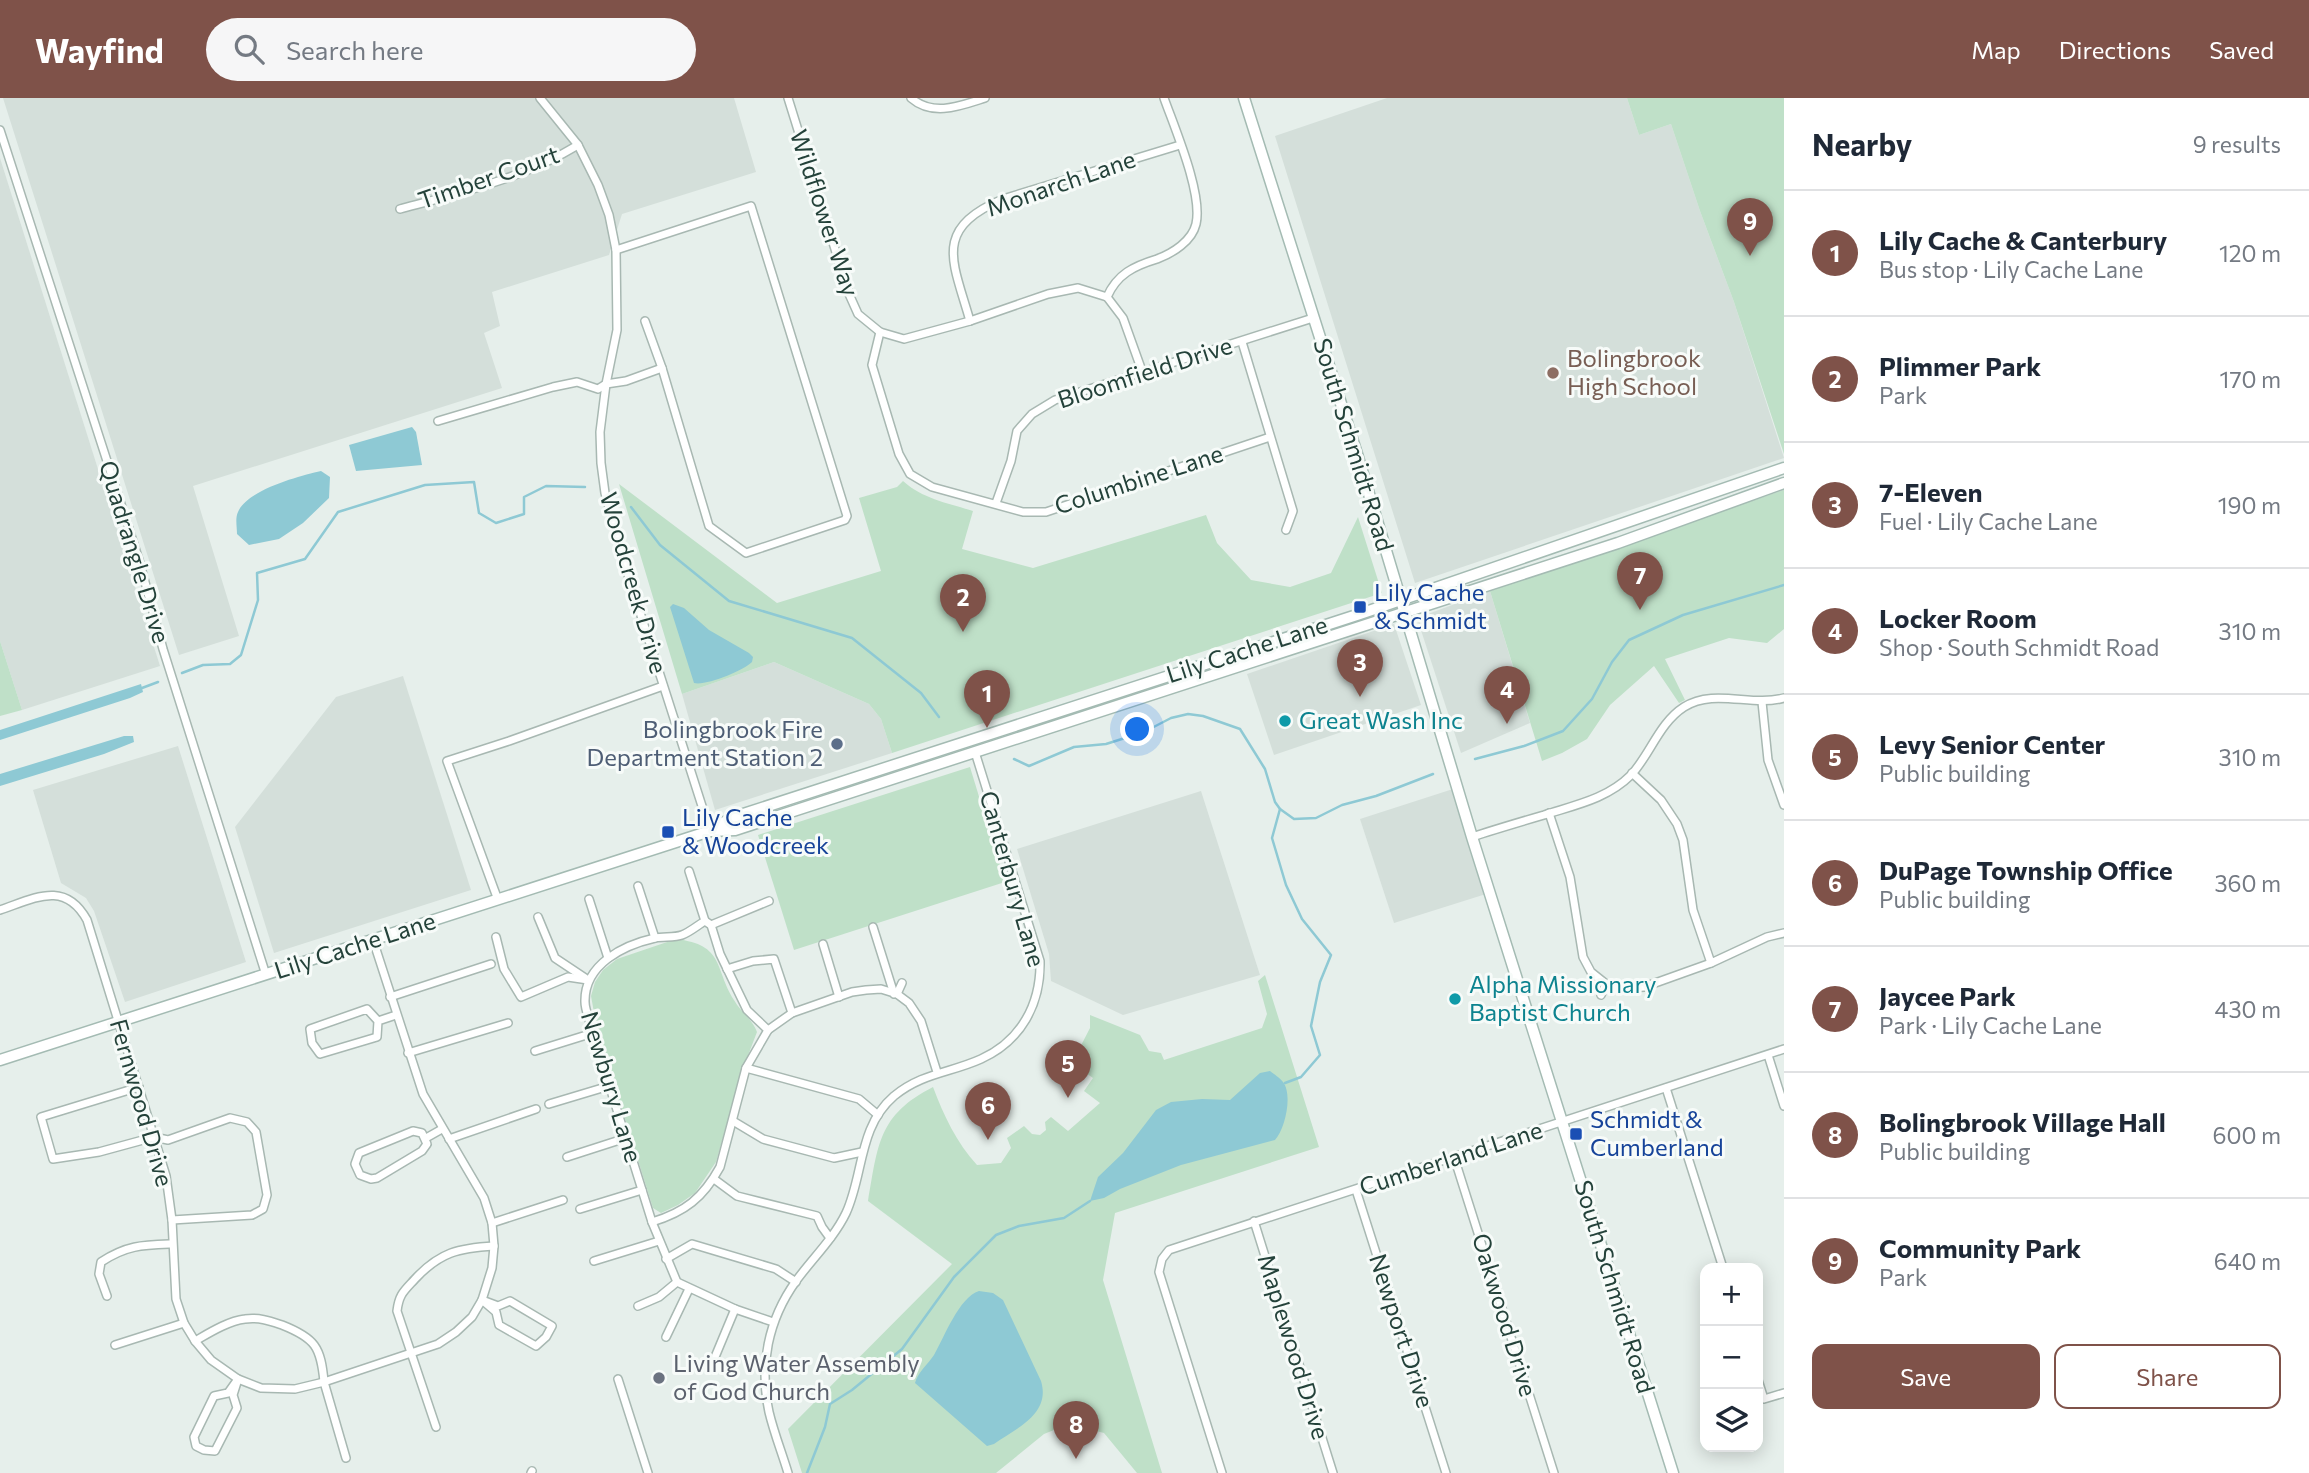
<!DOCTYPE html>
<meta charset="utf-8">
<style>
:root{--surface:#fff;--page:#f6f6f7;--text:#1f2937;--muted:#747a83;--line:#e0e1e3;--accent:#7f5249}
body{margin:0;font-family:Commissioner,sans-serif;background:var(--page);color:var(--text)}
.controls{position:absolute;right:21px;bottom:21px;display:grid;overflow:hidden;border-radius:14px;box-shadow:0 4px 18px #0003}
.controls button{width:63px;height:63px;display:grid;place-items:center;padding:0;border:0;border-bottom:2px solid var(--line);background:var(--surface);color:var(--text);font:35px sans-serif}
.you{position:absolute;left:1138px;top:632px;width:24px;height:24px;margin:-18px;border:5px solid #fff;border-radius:50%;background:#1a73e8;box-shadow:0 0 0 10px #1a73e833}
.badge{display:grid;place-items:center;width:46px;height:46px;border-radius:50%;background:var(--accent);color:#fff;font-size:23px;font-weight:700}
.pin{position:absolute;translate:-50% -58px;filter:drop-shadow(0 2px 4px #0008)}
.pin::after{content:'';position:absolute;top:37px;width:24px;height:21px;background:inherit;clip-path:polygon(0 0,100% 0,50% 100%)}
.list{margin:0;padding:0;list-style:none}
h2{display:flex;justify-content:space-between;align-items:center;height:91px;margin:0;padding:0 28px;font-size:30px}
h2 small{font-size:23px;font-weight:400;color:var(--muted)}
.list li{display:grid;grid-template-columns:46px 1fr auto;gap:21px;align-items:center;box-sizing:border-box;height:126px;padding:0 28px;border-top:2px solid var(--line)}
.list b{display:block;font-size:26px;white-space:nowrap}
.list p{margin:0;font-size:23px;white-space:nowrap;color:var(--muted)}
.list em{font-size:23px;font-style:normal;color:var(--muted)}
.actions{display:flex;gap:14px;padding:21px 28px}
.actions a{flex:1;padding:16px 0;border:2px solid var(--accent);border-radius:14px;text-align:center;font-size:24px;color:var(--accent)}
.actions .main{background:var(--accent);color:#fff}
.icon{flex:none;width:38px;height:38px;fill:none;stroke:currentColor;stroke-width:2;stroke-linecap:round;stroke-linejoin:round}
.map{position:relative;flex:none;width:1784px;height:1375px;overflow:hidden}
header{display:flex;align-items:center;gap:42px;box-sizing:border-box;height:98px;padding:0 35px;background:var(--accent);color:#fff}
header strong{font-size:33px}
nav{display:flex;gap:38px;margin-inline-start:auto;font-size:24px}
.search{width:490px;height:63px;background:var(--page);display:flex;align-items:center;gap:18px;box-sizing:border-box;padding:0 24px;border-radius:38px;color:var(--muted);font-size:26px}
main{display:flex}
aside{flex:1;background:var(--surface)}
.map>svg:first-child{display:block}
.built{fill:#d4dfda}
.green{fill:#bfe0c8}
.water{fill:#8ec9d4}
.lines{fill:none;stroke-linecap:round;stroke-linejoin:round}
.stream{stroke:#8ec9d4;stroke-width:2.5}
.street-casing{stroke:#a8b8b2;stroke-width:10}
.secondary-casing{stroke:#a4bbb3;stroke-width:13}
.street{stroke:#fff;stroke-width:7}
.secondary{stroke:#fff;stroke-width:10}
.education-dot{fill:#8d6e63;stroke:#f7fbf9;stroke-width:2.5}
.transit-dot{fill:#1a4fb4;stroke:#f7fbf9;stroke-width:2.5}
.culture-dot{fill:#0f9aa8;stroke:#f7fbf9;stroke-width:2.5}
.service-dot{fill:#5c6f8a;stroke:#f7fbf9;stroke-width:2.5}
.worship-dot{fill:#6b7280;stroke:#f7fbf9;stroke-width:2.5}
.labels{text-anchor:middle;stroke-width:6;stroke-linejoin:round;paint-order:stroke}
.street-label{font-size:24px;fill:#24423a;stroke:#f7fbf9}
.education-label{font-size:24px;fill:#785e54;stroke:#f7fbf9;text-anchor:start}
.transit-label{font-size:24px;fill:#164399;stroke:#f7fbf9;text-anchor:start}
.culture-label{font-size:24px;fill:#0d838f;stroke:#f7fbf9;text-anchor:start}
.service-label{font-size:24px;fill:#4e5e75;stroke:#f7fbf9;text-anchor:end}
.worship-label{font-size:24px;fill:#5b616d;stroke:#f7fbf9;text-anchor:start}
</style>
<header>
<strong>Wayfind</strong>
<div class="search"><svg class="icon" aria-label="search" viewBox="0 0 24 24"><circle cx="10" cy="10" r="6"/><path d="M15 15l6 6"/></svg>Search here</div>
<nav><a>Map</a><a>Directions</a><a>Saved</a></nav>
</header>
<main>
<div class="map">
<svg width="1784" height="1375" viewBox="0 0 1784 1375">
<rect width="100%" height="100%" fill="#e6efeb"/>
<!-- built -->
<g class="built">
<polygon points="3,0 734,0 756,74 622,116 609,157 492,194 500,228 484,235 502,290 193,388 239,538 179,557"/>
<polygon points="1387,0 1627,0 1639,37 1671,26 1700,113 1734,204 1784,360 1415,485 1275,38"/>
<polygon points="0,60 160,568 22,612 0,543"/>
<polygon points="1490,493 1530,625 1461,655 1417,520"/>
<polygon points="1394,526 1421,607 1274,657 1247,576"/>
<polygon points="774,564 869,606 881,621 892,655 715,712 682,596"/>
<polygon points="403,578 471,792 274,855 235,729 336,599"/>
<polygon points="178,648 246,864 125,904 94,813 86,800 61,785 33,692"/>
<polygon points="1453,691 1486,796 1394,825 1360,721"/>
<polygon points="1201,693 1260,877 1123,917 1051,883 1049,856 1017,751"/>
</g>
<!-- green -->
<g class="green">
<polygon points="1627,0 1784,0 1784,356 1734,204 1700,113 1671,26 1639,37"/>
<path d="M903,383C923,401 948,405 973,413L962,451L1033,470L1206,417L1217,445L1251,482L1290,489L1331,475L1358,419L1382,495L892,655L881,621L869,606L774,564L682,596L619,386L777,505L881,473L859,400L897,389Z"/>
<polygon points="1784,392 1784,531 1767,545 1729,540 1665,561 1685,602 1679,605 1654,568 1610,607 1587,641 1562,655 1542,663 1490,493"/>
<polygon points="0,543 22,612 0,618"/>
<polygon points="970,669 1005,784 794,852 758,737"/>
<path d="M676,841C725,847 714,870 734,902C740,913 753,922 757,934L742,973L716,1064L695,1095L678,1107L661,1115L653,1110L597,931L591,898L595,884L603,872L617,861Z"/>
<path d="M1265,877L1319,1049L1115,1115L1103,1182L1162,1375H1137L1104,1335L1069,1326L1044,1336L996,1375H802L788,1331L952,1166L868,1103C878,1047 878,1017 933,989C944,1018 956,1044 977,1067L1001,1065L1011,1050L1007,1040L1024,1028L1032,1036L1040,1037L1046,1032L1045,1024L1051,1019L1068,1033L1100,1005L1084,993L1093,980L1072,965L1090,930V917L1140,937L1149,953L1161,955L1164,962L1262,930L1267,916L1258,883Z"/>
</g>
<!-- water -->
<g class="water">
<polygon points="412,329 416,334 422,367 356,373 349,347"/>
<path d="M321,373L330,379L329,400L303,425L279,441L249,447L237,436C237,429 235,420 238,414C247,392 299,378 321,373Z"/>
<path d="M673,506L684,510L709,532L749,555L753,559L752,564C743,573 706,588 694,585L670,509Z"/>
<polygon points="141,586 143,594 130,600 0,642 0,632"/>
<polygon points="124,638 133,638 134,644 104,656 0,688 0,676"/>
<path d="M1270,973C1274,976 1280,980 1283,984C1293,997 1285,1031 1275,1042L1181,1067L1120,1091L1104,1100L1090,1103L1098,1079L1123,1055L1156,1012L1171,1004L1202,1001L1230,1002L1260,975Z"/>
<path d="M979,1193L993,1195L1003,1202L1041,1283C1051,1316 1017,1330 994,1346L987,1348L915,1285C918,1274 928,1266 934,1257C944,1240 959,1199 979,1193Z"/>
</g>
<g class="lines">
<!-- stream -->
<g class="stream">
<polyline points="631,409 660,447 729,503 852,540 921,595 939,619"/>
<polyline points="182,575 203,567 230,566 241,557 258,502 257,475 305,461 338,414 425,387 474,384 479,415 496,425 524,416 524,399 546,388 585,389"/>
<polyline points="142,590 158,584"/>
<polyline points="1014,661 1029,668 1074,649 1106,646 1144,634 1171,620 1188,616 1203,618 1240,631 1265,671 1275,704 1280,711 1294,721 1316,720 1342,707 1376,698 1433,676"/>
<polyline points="1475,661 1524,648 1563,633 1592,601 1612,564 1629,542 1683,517 1784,487"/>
<polyline points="1280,711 1272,740 1286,787 1302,821 1331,857 1320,884 1311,928 1320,957 1301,979 1285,985"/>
<polyline points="807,1375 825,1329 830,1306 852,1292 902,1251 954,1179 996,1137 1019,1128 1064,1120 1090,1103"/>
</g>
<defs>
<g id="street">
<polyline points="540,0 578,47 598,87 609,117 616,152 617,232 606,286 600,334 601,365 605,395 629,480 710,733"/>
<polyline points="788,0 849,196 858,216 880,234 904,241 970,223 1048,196 1078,190 1107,199 1123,220 1142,273"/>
<path d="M911,0C933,19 960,8 985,0"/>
<polyline points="0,32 139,462 163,551 266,877"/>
<path d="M400,111C460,95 524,80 578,47"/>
<polyline points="616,152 751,108 847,418 845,422 746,455 709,428 662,270 645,223"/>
<path d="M1107,199C1117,176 1134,168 1157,161C1173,155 1192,143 1196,126C1203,96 1175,31 1164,0"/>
<path d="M970,223C953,163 932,131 1003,101L1180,47"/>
<polyline points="880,234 872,267 899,356 910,376 932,389 1023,414 1046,414 1270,339"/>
<polyline points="1242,244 1293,413 1286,432"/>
<polyline points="438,323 553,289 577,284 598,291 606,286 626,283 662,270"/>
<polyline points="996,405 1011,363 1017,333 1032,316 1055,302 1313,220"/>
<polyline points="1762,604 1768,662 1784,707"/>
<polyline points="1632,675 1661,702 1677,726 1683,742 1693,812 1711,865"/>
<polyline points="1549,715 1570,779 1583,859 1591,874 1606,886 1618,891 1644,889 1711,865 1767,839 1784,835"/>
<path d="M1472,739C1496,731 1520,724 1544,717C1575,707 1607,701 1631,677C1650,657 1659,625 1684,609C1714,590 1751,609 1784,600"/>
<polyline points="689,773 705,823"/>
<polyline points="638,788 655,840"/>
<polyline points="589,801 608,860"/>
<polyline points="498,802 447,663 509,643 663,588"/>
<path d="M0,812C35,800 65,782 87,822L166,1078L172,1122L176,1201L184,1225L195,1243L211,1262L238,1281L261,1290L295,1291L324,1284L438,1246L456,1234L472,1219L482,1202L492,1170L494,1148L492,1125L484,1100L423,996L373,842"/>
<polyline points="538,819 555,860 585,880"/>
<polyline points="711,827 769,803"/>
<polyline points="873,829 894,896"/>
<polyline points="496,839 504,871 521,899 568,879 588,882"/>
<polyline points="823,846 839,899"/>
<polyline points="727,871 753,863 774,861 792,915"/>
<polyline points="897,896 902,885"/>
<polyline points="1601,897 1606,886"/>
<polyline points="390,899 491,866"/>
<polyline points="378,923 377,939 320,956 312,945 310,931 367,911 378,923 396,917"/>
<path d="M768,932L747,912L720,856L711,827L705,823C698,827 690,834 682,837C674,840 663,838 655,840C624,847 584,866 585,904C585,913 591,925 593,935L652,1124L677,1184L735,1211L773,1224"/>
<polyline points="535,953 593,935"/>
<polyline points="408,955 508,925"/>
<polyline points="1768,957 1784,1008"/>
<polyline points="746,970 859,1001 878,1017"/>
<polyline points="139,989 41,1019 53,1061 99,1054 154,1039 168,1042 230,1020 247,1024 256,1034 267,1097 263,1111 252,1117 172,1122"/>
<polyline points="1666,990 1723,1170"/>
<polyline points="549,1006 609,988"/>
<polyline points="733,1023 763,1041 834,1060 862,1054"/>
<polygon points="413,1033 422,1035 427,1046 422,1053 377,1080 371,1081 360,1077 355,1066 359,1055"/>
<polyline points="426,1040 442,1031"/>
<polyline points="449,1041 536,1011"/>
<polyline points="567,1059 626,1040"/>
<polyline points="1454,1059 1554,1375"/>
<polyline points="714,1081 737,1098 817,1118 822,1129 830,1140"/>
<polyline points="1356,1092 1446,1375"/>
<polyline points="580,1111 642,1092"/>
<polyline points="1254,1123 1333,1375"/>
<path d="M652,1124C685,1114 703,1100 720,1069L746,970L768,932L792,915L852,894L866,892L881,891L897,896L909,905L921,923L937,974"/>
<polyline points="492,1125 563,1102"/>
<polyline points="666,1161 692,1146 776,1171 796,1184"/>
<polyline points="594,1163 659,1143"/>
<path d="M107,1198L99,1176L101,1164C127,1147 143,1147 172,1146"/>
<polygon points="482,1202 498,1208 510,1203 552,1228 546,1239 536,1248 499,1227 496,1214"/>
<polyline points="638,1208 659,1199 677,1184"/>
<polyline points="666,1239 689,1191"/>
<path d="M195,1243C209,1235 228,1223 245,1221C259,1219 270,1223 282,1227C315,1240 321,1249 324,1284L346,1360"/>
<polyline points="115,1247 184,1225"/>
<polyline points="715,1259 735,1211"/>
<polygon points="238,1281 233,1297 237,1310 215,1353 204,1352 196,1348 194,1339 214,1298 228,1295"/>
<polyline points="618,1281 648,1375"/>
<polyline points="1758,1282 1764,1301 1784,1295"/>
<path d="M436,1329L397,1213C399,1196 404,1193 415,1181C440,1154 459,1150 494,1148"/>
<polyline points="531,1375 532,1373"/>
<path d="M788,1375C782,1355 774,1335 769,1314C759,1268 768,1222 796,1183C812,1161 834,1140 846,1115C864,1076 858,1029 894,998C922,975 950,975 981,961C1021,943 1041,906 1040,863L975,654"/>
<polyline points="1222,1375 1159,1174 1162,1161 1169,1152 1784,951"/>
</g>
<g id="secondary">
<polyline points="1244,0 1357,356 1472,739 1673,1375"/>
<polyline points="711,733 735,732 1618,445 1784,385"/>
<polyline points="0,962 710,733 731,720 1360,516 1784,370"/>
</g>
</defs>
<!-- street casing -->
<use href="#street" class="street-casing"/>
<!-- secondary casing -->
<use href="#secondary" class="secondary-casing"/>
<!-- street -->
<use href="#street" class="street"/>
<!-- secondary -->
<use href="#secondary" class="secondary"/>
</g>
<!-- markers -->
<circle class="education-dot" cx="1553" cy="275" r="7"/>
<g class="transit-dot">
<rect x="1353" y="502" width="14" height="14" rx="3.5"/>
<rect x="661" y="727" width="14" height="14" rx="3.5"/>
<rect x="1569" y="1029" width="14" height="14" rx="3.5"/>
</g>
<g class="culture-dot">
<circle cx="1285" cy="623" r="7"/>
<circle cx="1455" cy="901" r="7"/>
</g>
<circle class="service-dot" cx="837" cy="646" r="7"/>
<circle class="worship-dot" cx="659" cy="1280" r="7"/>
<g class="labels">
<!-- street labels -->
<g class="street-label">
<text transform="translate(489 80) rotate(-19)" y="8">Timber Court</text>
<text transform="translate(1061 86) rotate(-19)" y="8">Monarch Lane</text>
<text transform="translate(824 115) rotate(72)" y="8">Wildflower Way</text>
<text transform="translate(1145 275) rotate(-18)" y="8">Bloomfield Drive</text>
<text transform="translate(1353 347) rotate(73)" y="8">South Schmidt Road</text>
<text transform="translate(1139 382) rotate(-18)" y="8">Columbine Lane</text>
<text transform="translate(134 454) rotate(73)" y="8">Quadrangle Drive</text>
<text transform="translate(633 485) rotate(74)" y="8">Woodcreek Drive</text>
<text transform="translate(1247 552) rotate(-18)" y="8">Lily Cache Lane</text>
<text transform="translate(1012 781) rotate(74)" y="8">Canterbury Lane</text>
<text transform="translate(355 848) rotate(-18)" y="8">Lily Cache Lane</text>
<text transform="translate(611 989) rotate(73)" y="8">Newbury Lane</text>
<text transform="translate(141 1005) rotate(74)" y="8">Fernwood Drive</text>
<text transform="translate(1451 1061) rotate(-18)" y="8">Cumberland Lane</text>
<text transform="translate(1614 1189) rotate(73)" y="8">South Schmidt Road</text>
<text transform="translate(1504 1217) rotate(73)" y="8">Oakwood Drive</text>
<text transform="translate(1401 1233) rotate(72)" y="8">Newport Drive</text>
<text transform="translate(1293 1249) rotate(73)" y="8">Maplewood Drive</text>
</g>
<!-- education labels -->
<g class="education-label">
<text x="1567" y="269">Bolingbrook<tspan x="1567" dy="28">High School</tspan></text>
</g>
<!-- transit labels -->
<g class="transit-label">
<text x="1374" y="503">Lily Cache<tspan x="1374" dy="28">&amp; Schmidt</tspan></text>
<text x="682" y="728">Lily Cache<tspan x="682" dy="28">&amp; Woodcreek</tspan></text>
<text x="1590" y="1030">Schmidt &amp;<tspan x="1590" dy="28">Cumberland</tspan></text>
</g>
<!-- culture labels -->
<g class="culture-label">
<text x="1299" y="631">Great Wash Inc</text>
<text x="1469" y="895">Alpha Missionary<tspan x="1469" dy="28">Baptist Church</tspan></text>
</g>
<!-- service labels -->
<g class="service-label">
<text x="823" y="640">Bolingbrook Fire<tspan x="823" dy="28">Department Station 2</tspan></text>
</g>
<!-- worship labels -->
<g class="worship-label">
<text x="673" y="1274">Living Water Assembly<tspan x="673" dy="28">of God Church</tspan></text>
</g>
</g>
</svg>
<div class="controls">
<button>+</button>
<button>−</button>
<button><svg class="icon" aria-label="layers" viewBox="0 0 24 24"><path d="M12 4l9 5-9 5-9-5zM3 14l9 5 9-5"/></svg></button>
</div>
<div class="you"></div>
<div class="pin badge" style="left:987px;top:630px">1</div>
<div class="pin badge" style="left:963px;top:534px">2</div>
<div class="pin badge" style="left:1360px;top:599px">3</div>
<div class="pin badge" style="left:1507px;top:626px">4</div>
<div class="pin badge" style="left:1068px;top:1000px">5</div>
<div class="pin badge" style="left:988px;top:1042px">6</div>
<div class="pin badge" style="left:1640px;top:512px">7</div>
<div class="pin badge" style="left:1076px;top:1361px">8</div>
<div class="pin badge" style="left:1750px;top:158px">9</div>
</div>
<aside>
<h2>Nearby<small>9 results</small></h2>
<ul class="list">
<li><span class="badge">1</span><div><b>Lily Cache &amp; Canterbury</b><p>Bus stop · Lily Cache Lane</p></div><em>120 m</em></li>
<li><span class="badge">2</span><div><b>Plimmer Park</b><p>Park</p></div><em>170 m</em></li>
<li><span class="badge">3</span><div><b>7-Eleven</b><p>Fuel · Lily Cache Lane</p></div><em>190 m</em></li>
<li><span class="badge">4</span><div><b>Locker Room</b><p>Shop · South Schmidt Road</p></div><em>310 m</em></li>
<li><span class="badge">5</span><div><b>Levy Senior Center</b><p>Public building</p></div><em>310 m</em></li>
<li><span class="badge">6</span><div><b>DuPage Township Office</b><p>Public building</p></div><em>360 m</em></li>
<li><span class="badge">7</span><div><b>Jaycee Park</b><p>Park · Lily Cache Lane</p></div><em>430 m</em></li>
<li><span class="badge">8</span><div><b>Bolingbrook Village Hall</b><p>Public building</p></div><em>600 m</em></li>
<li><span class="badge">9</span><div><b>Community Park</b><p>Park</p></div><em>640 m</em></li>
</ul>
<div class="actions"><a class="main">Save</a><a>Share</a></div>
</aside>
</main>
